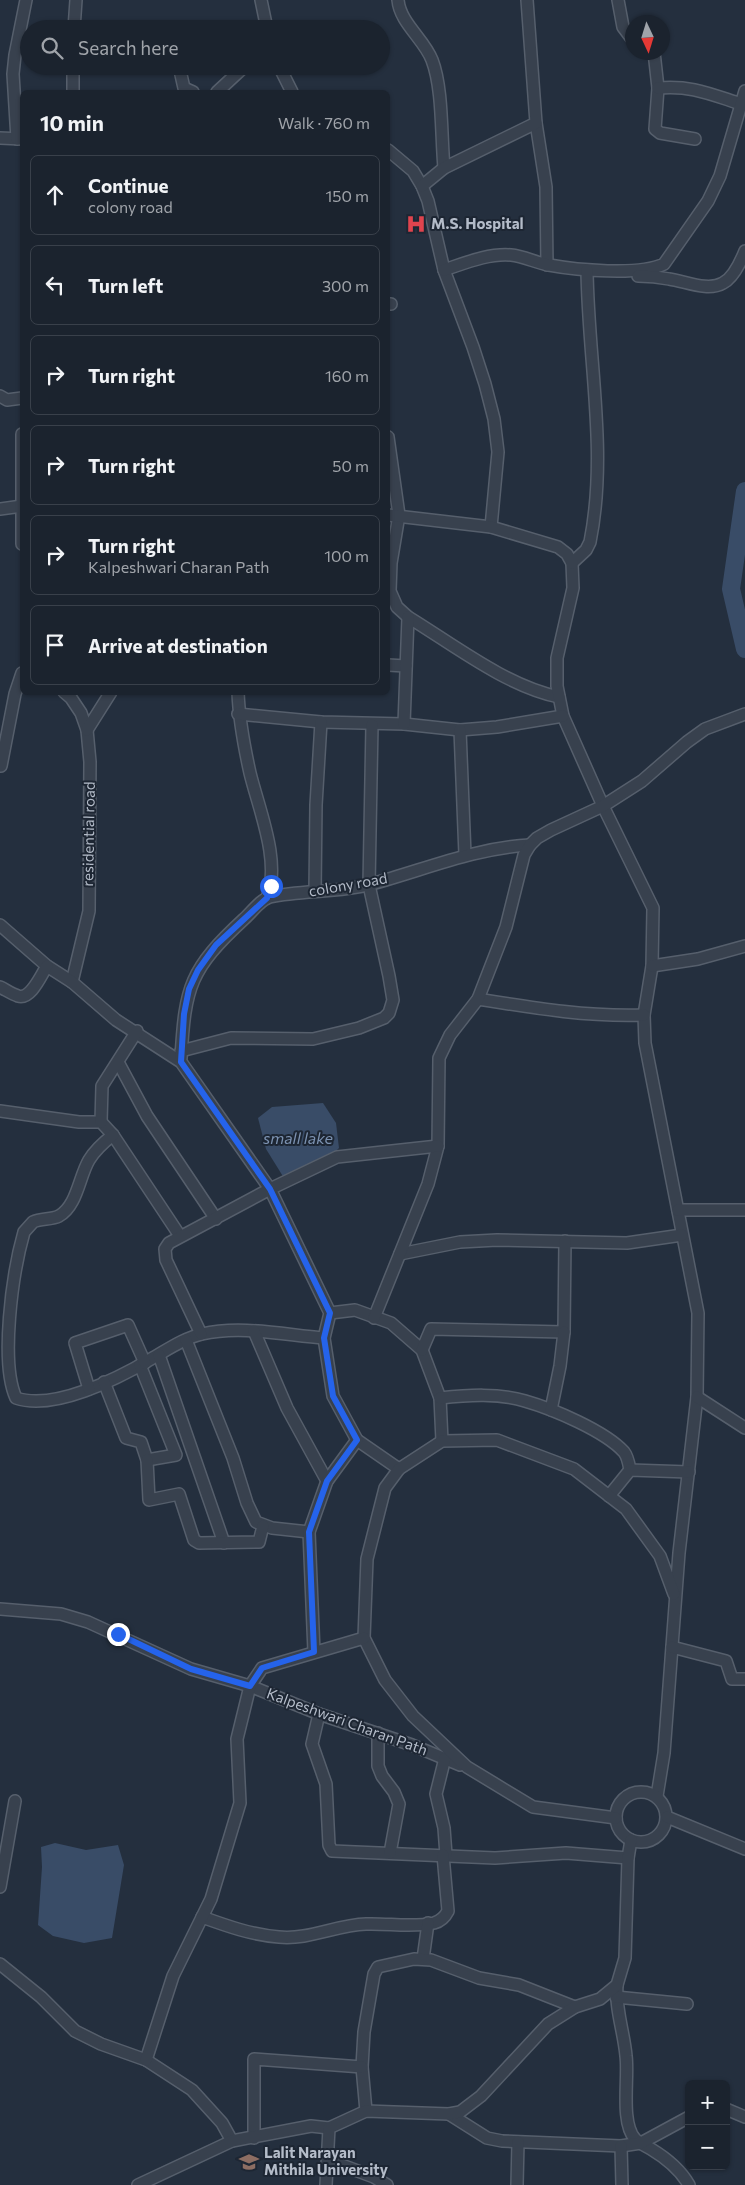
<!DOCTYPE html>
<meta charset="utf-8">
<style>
:root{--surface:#1b232e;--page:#242b36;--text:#f1f3f6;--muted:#a0a4aa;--line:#39404a}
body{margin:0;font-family:Commissioner,sans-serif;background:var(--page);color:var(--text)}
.controls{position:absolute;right:15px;bottom:15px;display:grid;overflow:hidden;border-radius:8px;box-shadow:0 1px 4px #0004}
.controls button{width:45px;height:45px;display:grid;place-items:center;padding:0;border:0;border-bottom:1px solid var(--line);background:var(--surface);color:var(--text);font:25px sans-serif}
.compass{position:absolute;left:625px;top:15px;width:45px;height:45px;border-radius:50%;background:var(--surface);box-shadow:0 1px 4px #0004;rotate:176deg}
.stop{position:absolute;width:15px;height:15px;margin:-11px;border:4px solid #2563eb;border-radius:50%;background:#fff}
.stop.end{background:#2563eb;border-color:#fff;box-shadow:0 1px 5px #0008}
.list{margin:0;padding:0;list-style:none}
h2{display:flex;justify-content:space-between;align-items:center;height:65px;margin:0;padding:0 20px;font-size:21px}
h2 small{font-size:16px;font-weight:400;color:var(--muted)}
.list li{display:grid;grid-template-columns:32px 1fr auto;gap:15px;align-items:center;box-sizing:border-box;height:80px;margin:0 10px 10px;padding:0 10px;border:1px solid var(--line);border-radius:8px}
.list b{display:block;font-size:19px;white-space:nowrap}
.list p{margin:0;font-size:16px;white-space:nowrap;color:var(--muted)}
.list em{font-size:16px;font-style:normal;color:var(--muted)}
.icon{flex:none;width:28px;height:28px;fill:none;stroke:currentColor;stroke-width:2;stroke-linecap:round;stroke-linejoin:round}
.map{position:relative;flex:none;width:745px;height:2185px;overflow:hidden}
.search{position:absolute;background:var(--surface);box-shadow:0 1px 4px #0004;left:20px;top:20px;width:370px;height:55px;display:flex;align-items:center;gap:12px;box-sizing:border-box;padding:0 18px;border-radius:28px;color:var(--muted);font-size:19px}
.panel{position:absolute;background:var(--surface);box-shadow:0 1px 4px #0004;left:20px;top:90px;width:370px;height:605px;border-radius:8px}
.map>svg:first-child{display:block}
.water{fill:#394c67}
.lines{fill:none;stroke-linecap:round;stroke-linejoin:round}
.river{stroke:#394c67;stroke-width:18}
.minor-casing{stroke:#565f6c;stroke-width:14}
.minor{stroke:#38414e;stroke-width:11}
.route{stroke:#2563eb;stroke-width:6}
.labels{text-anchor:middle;stroke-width:4;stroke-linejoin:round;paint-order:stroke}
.poi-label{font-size:15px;font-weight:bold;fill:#b4bcc9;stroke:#1d2633;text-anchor:start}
.street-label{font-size:15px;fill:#b4bcc9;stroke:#1d2633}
.water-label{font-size:16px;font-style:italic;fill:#7c92b1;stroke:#1d2633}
</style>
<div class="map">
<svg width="745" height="2185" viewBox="0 0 745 2185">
<rect width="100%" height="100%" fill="#242f3e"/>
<!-- water -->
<g class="water">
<polygon points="323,1103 336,1123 339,1148 325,1162 284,1178 266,1149 258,1118 272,1107"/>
<polygon points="55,1843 86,1850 118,1845 124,1865 112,1938 84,1943 53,1936 38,1925 42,1867 41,1847"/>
</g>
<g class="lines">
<!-- river -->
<polyline class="river" points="745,491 731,589 745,649"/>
<defs>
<g id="minor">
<polyline points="261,0 267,29"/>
<path d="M398,0C400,23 424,39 432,60C443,88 441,137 444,168"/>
<polyline points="618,0 623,27 632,39"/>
<polyline points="74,29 76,0"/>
<polyline points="654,52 658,88 655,129 660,133 695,139"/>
<polyline points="179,66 184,88 193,92"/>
<polyline points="279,66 292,92"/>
<path d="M658,88C691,85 710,94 741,104"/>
<polyline points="73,92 73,66"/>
<polyline points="217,92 245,66"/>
<polyline points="536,123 546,187 547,265"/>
<polyline points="0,138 22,139"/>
<polyline points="17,139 13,74 15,55 26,0"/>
<polyline points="388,150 413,171 422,186 428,201 444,270 473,347 485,384 494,419 498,452 491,527"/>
<polyline points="422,186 444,168 536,123 527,0"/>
<path d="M444,270C465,263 489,253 511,255C524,256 536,263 549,265C576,270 640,276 664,264L708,201L720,176L745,91"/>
<path d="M638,276C649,276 659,277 669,279C685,281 708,292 723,283C733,278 741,261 745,251"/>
<polyline points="388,304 391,304"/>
<polyline points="0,396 7,400 22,398"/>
<polyline points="22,434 22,544"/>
<path d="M388,437L399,515L391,563L390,591L397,607L408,617C454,645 506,686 559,697"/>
<polyline points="0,509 22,506"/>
<polyline points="388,515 491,527 558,547 567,554 572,563 573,588 557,658 557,686 563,716 603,806 653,908 652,966 644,1015 645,1043 698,1313 697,1397 679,1553 664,1753 657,1796"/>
<path d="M572,563L586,550L590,542C608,452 588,361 587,270"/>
<polyline points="388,665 406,666"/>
<polyline points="64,692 71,698 81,713 87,730 90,762 89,911 72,982"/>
<path d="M238,692C239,720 244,746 250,773C259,810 281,861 267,898"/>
<polyline points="238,714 321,722 404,724 460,730 497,727 563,716"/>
<polyline points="404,724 408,617"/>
<polyline points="87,730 111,692"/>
<polyline points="460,730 465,855"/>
<polyline points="1,766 15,694 22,673"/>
<polyline points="315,891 316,805 321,722"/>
<polyline points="0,925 47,966 72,982 116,1020 181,1062 270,1189 330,1313 324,1338 333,1396 357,1440 399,1469"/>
<polyline points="652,966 698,959 745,946"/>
<path d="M0,987C6,990 12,994 18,996C31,1000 41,975 47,966"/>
<path d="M478,999C534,1008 587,1017 644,1015"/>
<polyline points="181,1051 231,1038 313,1039 359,1028 384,1018 389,1013 393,1000 389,976 369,885 372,725"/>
<path d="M181,1058C185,986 190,969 244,919C251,913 261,899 270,897C303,890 339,893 371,884C424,870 474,848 530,845"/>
<polyline points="118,1062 147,1116 216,1219"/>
<polyline points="0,1111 79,1122 101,1122 113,1135 180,1236"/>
<polyline points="101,1122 102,1086 137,1031"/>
<path d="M113,1135C104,1142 95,1150 89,1160C79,1177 77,1206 59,1216C51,1220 41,1218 33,1222L24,1232C12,1274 0,1363 16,1398C54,1411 117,1379 151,1359C167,1350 184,1338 202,1334C241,1325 285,1335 324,1338"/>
<polyline points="678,1210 745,1210"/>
<polyline points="400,1254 460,1242 497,1240 627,1243 682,1235"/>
<polyline points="330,1313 355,1310 391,1323 422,1350 440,1398 442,1441"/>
<polyline points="374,1318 428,1184 438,1146 439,1058 450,1035 478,999 506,927 524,855 530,845 537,838 551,830 603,806 642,781 687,742 705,729 745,714"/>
<polyline points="254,1331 287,1408 327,1481"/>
<polyline points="201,1334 166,1260 165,1249 169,1243 270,1189 337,1157 438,1146"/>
<polyline points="186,1340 233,1458 247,1503 256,1522 272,1528 309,1532"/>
<polyline points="422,1350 431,1329 564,1332 565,1241"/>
<polyline points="159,1355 224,1543"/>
<polyline points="104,1382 126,1438 141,1442 147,1460 176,1455 140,1365"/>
<polyline points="89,1389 75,1343 128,1325 145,1363"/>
<polyline points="697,1397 745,1428"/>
<path d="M440,1398C468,1395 499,1393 525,1401C553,1409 605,1431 624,1452C628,1457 629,1465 630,1470"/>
<polyline points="551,1410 560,1366 564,1332"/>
<polyline points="147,1460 149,1500 179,1494 194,1540 199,1543 259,1542 263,1526"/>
<polyline points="609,1496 630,1470 689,1472"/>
<polyline points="0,1609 61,1614 88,1622 191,1669 250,1686 319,1714 412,1745 460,1765"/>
<polyline points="672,1647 726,1661 732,1679 745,1679"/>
<polyline points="314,1652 309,1532 327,1481 357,1440"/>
<polyline points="319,1714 312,1744 326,1784 329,1845 332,1851 495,1858 566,1853 628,1858"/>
<polyline points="378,1733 378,1766 382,1776 394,1792 399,1804 390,1853"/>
<polyline points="445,1758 436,1794 444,1828 446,1855"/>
<circle cx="641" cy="1817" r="25"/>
<polyline points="667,1817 745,1849"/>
<polyline points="616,1818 533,1807 467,1767 413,1716 385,1680 364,1638 367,1559 385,1488 399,1469 442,1441 497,1440 574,1469 626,1509 660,1556 674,1594"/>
<polyline points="0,1887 15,1801"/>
<path d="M202,1917C227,1926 252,1935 279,1937C309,1940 336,1925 366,1924C388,1923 412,1928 434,1923C441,1921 445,1917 448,1911L443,1855"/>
<polyline points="423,1959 428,1923"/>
<polyline points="0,1964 41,1997 75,2031 101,2044 146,2060 192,2090 222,2123 232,2141"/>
<path d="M617,1985C615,2009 624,2032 626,2056C629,2077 620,2122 635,2139C639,2143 646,2146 651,2149C666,2158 680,2169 689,2185"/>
<polyline points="616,1997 687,2004"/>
<polyline points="146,2060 173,1976 211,1899 240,1803 237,1739 250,1686 262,1668 364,1638"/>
<polyline points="726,2109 745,2117"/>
<polyline points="366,2111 362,2067 364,2032 374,1974 378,1967 414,1959 431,1960 479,1978 519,1985 575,2007"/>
<polyline points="449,2114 487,2138 502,2141 621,2146 641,2143 689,2117"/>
<polyline points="254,2138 254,2059 362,2067"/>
<polyline points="621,2146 622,2185"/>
<polyline points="328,2160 374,2177 387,2185"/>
<polyline points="138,2185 232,2141 311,2126 329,2128"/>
<polyline points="326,2185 329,2128 366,2111 449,2114 460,2112 481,2096 548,2024 575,2007 600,1999 617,1985 625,1958 628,1858 631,1840"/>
<polyline points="517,2185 518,2142"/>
</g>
</defs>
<!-- minor casing -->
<use href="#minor" class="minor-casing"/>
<!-- minor -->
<use href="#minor" class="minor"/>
</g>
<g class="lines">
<!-- route -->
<polyline class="route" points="118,1634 191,1669 250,1686 262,1668 314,1652 309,1532 327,1481 357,1440 333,1396 324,1338 330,1313 270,1189 181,1062 184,1014 189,989 198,970 216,945 267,898 271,886"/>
</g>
<!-- icons -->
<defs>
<symbol id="hospital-bare" viewBox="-9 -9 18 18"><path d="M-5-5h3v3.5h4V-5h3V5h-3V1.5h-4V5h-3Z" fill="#e0444e" stroke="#1d2633" stroke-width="2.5" paint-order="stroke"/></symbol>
<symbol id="university-bare" viewBox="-9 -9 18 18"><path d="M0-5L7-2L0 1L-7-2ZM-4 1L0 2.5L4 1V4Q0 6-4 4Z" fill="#8d6e63" stroke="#1d2633" stroke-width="2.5" paint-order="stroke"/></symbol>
</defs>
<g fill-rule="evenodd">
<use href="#hospital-bare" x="402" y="210" width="28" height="28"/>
<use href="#university-bare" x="235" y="2148" width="28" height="28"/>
</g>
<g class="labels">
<!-- poi labels -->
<g class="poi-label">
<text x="431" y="229">M.S. Hospital</text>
<text x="264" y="2158">Lalit Narayan<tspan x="264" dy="17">Mithila University</tspan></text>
</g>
<!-- street labels -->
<g class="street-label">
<text transform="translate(89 834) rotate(-89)" y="5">residential road</text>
<text transform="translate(348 885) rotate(-10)" y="5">colony road</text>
<text transform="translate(347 1722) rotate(20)" y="5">Kalpeshwari Charan Path</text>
</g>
<!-- water labels -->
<g class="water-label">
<text x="298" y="1144">small lake</text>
</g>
</g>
</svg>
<div class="controls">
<button>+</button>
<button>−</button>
</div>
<svg class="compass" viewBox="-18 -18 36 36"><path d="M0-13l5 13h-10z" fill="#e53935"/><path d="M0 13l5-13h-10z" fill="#a0a4aa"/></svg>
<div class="stop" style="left:271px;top:886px"></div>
<div class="stop end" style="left:118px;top:1634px"></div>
<div class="search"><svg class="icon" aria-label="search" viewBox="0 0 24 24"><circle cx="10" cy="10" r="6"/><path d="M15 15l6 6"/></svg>Search here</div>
<section class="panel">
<h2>10 min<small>Walk · 760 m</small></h2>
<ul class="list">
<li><svg class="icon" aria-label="ahead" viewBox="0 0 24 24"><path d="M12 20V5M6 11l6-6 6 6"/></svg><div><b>Continue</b><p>colony road</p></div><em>150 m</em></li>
<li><svg class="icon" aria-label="left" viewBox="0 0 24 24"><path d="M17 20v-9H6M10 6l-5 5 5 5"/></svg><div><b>Turn left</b></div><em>300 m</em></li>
<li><svg class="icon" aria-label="right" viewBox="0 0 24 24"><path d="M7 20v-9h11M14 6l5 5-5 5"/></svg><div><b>Turn right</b></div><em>160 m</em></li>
<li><svg class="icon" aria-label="right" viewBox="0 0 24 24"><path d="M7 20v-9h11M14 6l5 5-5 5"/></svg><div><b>Turn right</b></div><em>50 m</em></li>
<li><svg class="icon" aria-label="right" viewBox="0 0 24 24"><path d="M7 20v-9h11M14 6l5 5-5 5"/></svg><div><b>Turn right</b><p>Kalpeshwari Charan Path</p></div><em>100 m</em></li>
<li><svg class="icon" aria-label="arrive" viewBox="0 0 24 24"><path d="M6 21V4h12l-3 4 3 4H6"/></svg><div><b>Arrive at destination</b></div></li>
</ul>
</section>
</div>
